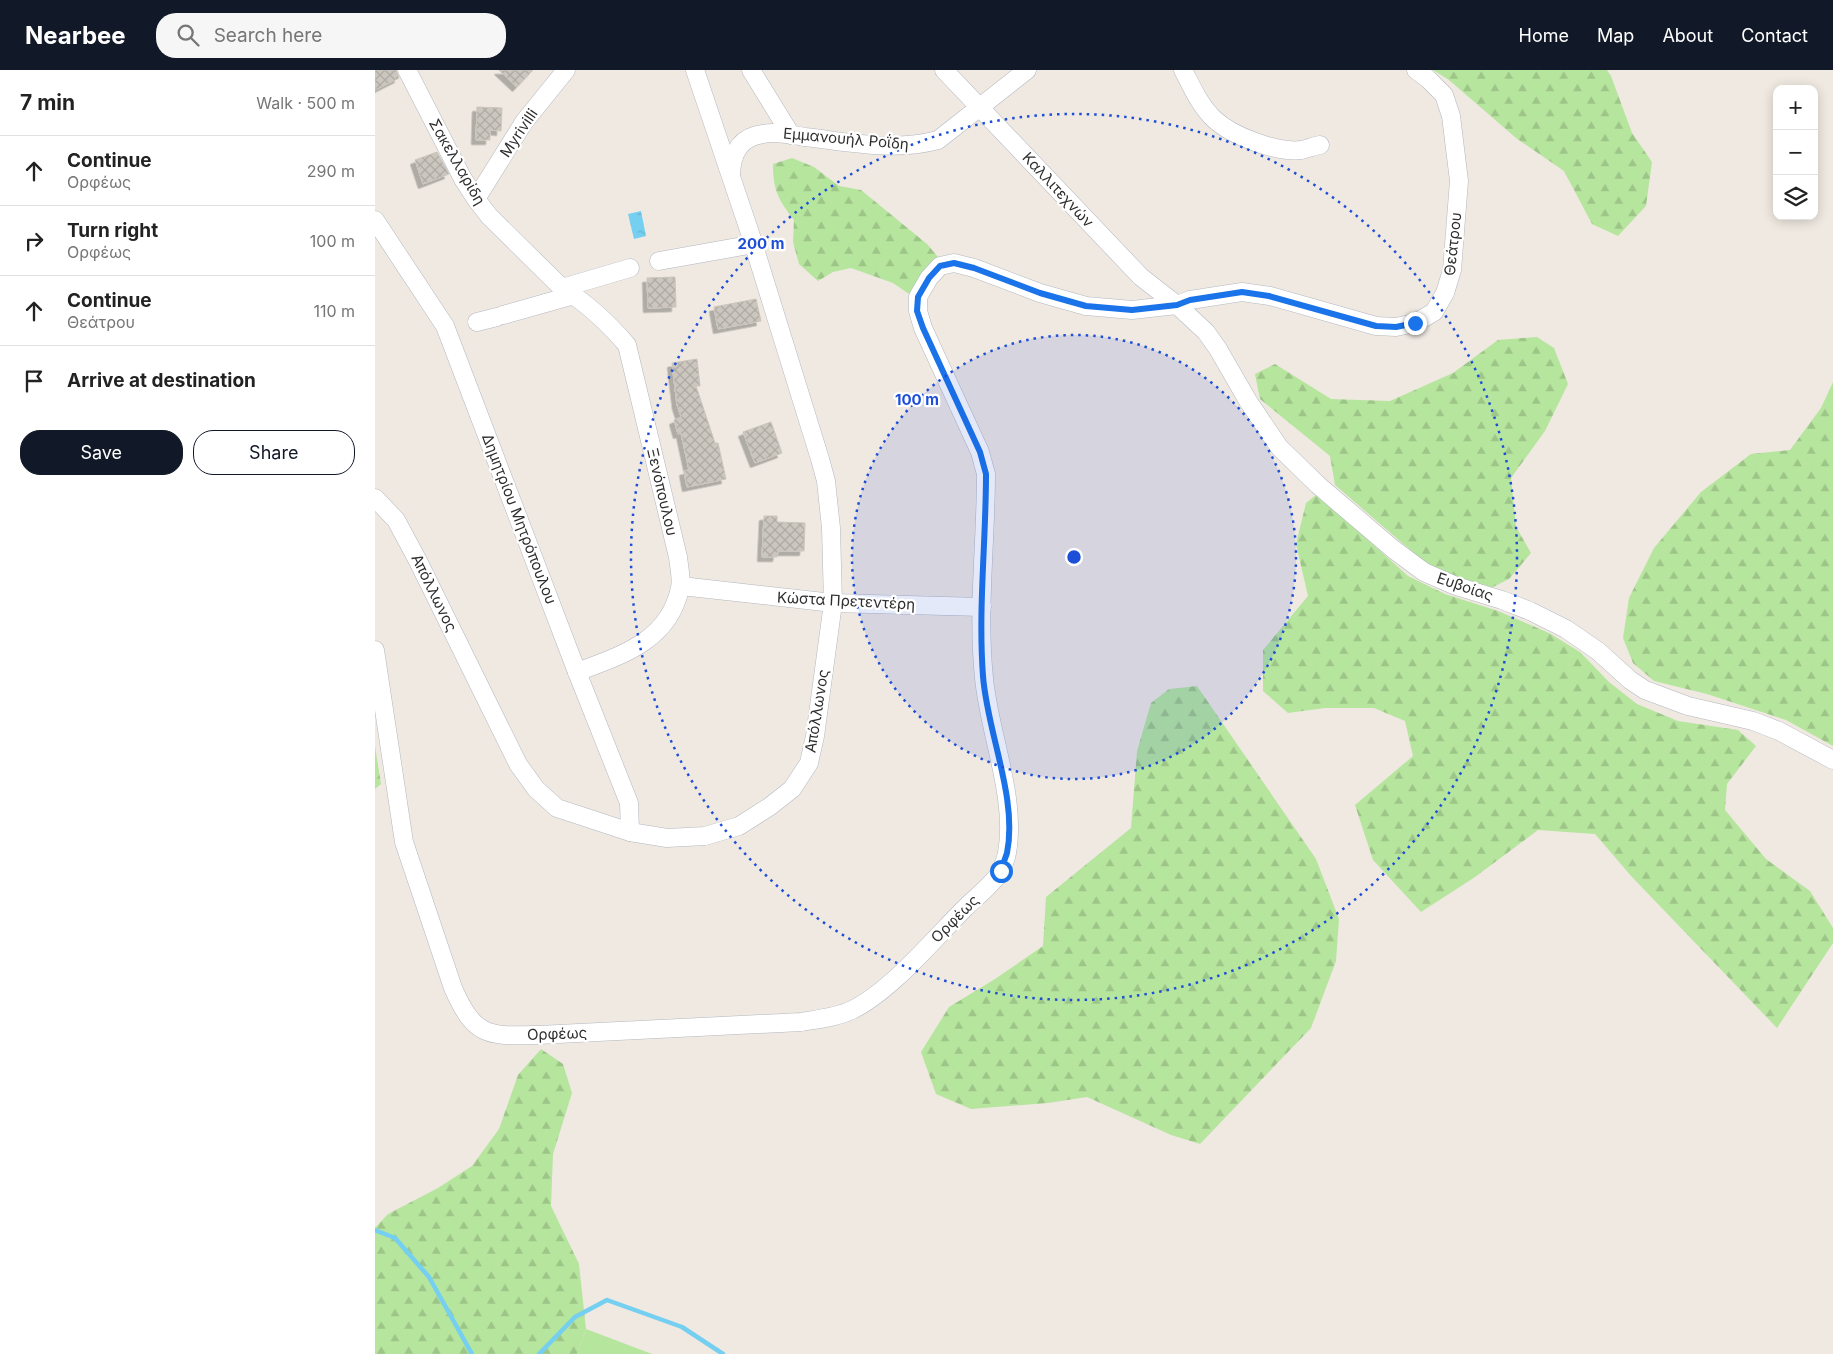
<!DOCTYPE html>
<meta charset="utf-8">
<style>
:root{--surface:#fff;--page:#f6f6f6;--text:#222;--muted:#767676;--line:#e0e0e0;--accent:#111827}
body{margin:0;font-family:Inter,sans-serif;background:var(--page);color:var(--text)}
.controls{position:absolute;right:15px;top:15px;display:grid;overflow:hidden;border-radius:10px;box-shadow:0 2px 12px #0003}
.controls button{width:45px;height:45px;display:grid;place-items:center;padding:0;border:0;border-bottom:1px solid var(--line);background:var(--surface);color:var(--text);font:25px sans-serif}
.stop{position:absolute;width:15px;height:15px;margin:-11px;border:4px solid #1a73e8;border-radius:50%;background:#fff}
.stop.end{background:#1a73e8;border-color:#fff;box-shadow:0 1px 5px #0008}
.list{margin:0;padding:0;list-style:none}
h2{display:flex;justify-content:space-between;align-items:center;height:65px;margin:0;padding:0 20px;font-size:21px}
h2 small{font-size:16px;font-weight:400;color:var(--muted)}
.list li{display:grid;grid-template-columns:32px 1fr auto;gap:15px;align-items:center;box-sizing:border-box;height:70px;padding:0 20px;border-top:1px solid var(--line)}
.list b{display:block;font-size:19px;white-space:nowrap}
.list p{margin:0;font-size:16px;white-space:nowrap;color:var(--muted)}
.list em{font-size:16px;font-style:normal;color:var(--muted)}
.actions{display:flex;gap:10px;padding:15px 20px}
.actions a{flex:1;padding:11px 0;border:1px solid var(--accent);border-radius:20px;text-align:center;font-size:18px;color:var(--accent)}
.actions .main{background:var(--accent);color:#fff}
.icon{flex:none;width:28px;height:28px;fill:none;stroke:currentColor;stroke-width:2;stroke-linecap:round;stroke-linejoin:round}
.map{position:relative;flex:none;width:1458px;height:1284px;overflow:hidden}
header{display:flex;align-items:center;gap:30px;box-sizing:border-box;height:70px;padding:0 25px;background:var(--accent);color:#fff}
header strong{font-size:24px}
nav{display:flex;gap:28px;margin-inline-start:auto;font-size:18px}
.search{width:350px;height:45px;background:var(--page);display:flex;align-items:center;gap:12px;box-sizing:border-box;padding:0 18px;border-radius:20px;color:var(--muted);font-size:19px}
main{display:flex}
aside{flex:1;background:var(--surface)}
.map>svg:first-child{display:block}
.grass{fill:#b6e59e}
.forest{fill:url(#forest-firs)}
.water{fill:url(#water-ripples)}
.lines{fill:none;stroke-linecap:round;stroke-linejoin:round}
.stream{stroke:#75cff0;stroke-width:4.5}
.building{fill:url(#building-cross-hatch);stroke:#cbc5ba;filter:url(#shadow)}
.minor-casing{stroke:#b4b7c1;stroke-width:19}
.minor{stroke:#fff;stroke-width:18}
.route{stroke:#1a73e8;stroke-width:6}
.ring{fill:none;stroke:#1d4ed8;stroke-width:2.5;stroke-dasharray:2.5 5}
.labels{text-anchor:middle;stroke-width:4.5;stroke-linejoin:round;paint-order:stroke}
.street-label{font-size:15px;fill:#2e2e2e;stroke:#fff}
.centre{fill:#1d4ed8;stroke:#fff;stroke-width:2.5}
.ring-label{font-size:15px;text-anchor:middle;font-weight:bold;fill:#1d4ed8;stroke:#fff;stroke-width:4.5;stroke-linejoin:round;paint-order:stroke}
</style>
<header>
<strong>Nearbee</strong>
<div class="search"><svg class="icon" aria-label="search" viewBox="0 0 24 24"><circle cx="10" cy="10" r="6"/><path d="M15 15l6 6"/></svg>Search here</div>
<nav><a>Home</a><a>Map</a><a>About</a><a>Contact</a></nav>
</header>
<main>
<aside>
<h2>7 min<small>Walk · 500 m</small></h2>
<ul class="list">
<li><svg class="icon" aria-label="ahead" viewBox="0 0 24 24"><path d="M12 20V5M6 11l6-6 6 6"/></svg><div><b>Continue</b><p>Ορφέως</p></div><em>290 m</em></li>
<li><svg class="icon" aria-label="right" viewBox="0 0 24 24"><path d="M7 20v-9h11M14 6l5 5-5 5"/></svg><div><b>Turn right</b><p>Ορφέως</p></div><em>100 m</em></li>
<li><svg class="icon" aria-label="ahead" viewBox="0 0 24 24"><path d="M12 20V5M6 11l6-6 6 6"/></svg><div><b>Continue</b><p>Θεάτρου</p></div><em>110 m</em></li>
<li><svg class="icon" aria-label="arrive" viewBox="0 0 24 24"><path d="M6 21V4h12l-3 4 3 4H6"/></svg><div><b>Arrive at destination</b></div></li>
</ul>
<div class="actions"><a class="main">Save</a><a>Share</a></div>
</aside>
<div class="map">
<svg width="1458" height="1284" viewBox="0 0 1458 1284">
<defs>
<pattern id="forest-firs" width="22" height="20" patternUnits="userSpaceOnUse" patternTransform="scale(1.25)"><rect width="22" height="20" fill="#b6e59e"/><path d="M5 1l3.5 6h-7zM16 11l3.5 6h-7z" fill="#9dc588"/></pattern>
<pattern id="water-ripples" width="26" height="14" patternUnits="userSpaceOnUse" patternTransform="scale(1.25)"><rect width="26" height="14" fill="#75cff0"/><path d="M2 4q2-2 4 0t4 0M15 11q2-2 4 0t4 0" fill="none" stroke="#66b2ce"/></pattern>
<pattern id="building-cross-hatch" width="8" height="8" patternUnits="userSpaceOnUse" patternTransform="scale(1.25)"><rect width="8" height="8" fill="#cbc7bf"/><path d="M0 0l8 8M0 8l8-8" fill="none" stroke="#afaba4"/></pattern>
<filter id="shadow"><feDropShadow dx="-4.5" dy="4.5" stdDeviation="0" flood-color="#0004"/></filter>
</defs>
<rect width="100%" height="100%" fill="#efe9e1"/>
<!-- grass -->
<polygon class="grass" points="211,1259 277,1284 202,1284"/>
<!-- forest -->
<g class="forest">
<polygon points="1058,0 1232,0 1236,6 1257,63 1277,92 1271,136 1243,166 1217,154 1189,101 1141,68 1074,10"/>
<path d="M417,88L439,97L464,116L486,120L552,174L563,187L548,204L537,226L518,213L476,198L458,202L443,211L424,194L418,172L419,150C403,129 398,120 398,94Z"/>
<polygon points="1162,267 1179,278 1193,314 1170,361 1136,408 1141,457 1156,483 1134,509 1114,519 1055,497 960,415 955,386 885,329 880,304 900,294 956,329 1015,331 1078,303 1123,270"/>
<polygon points="1458,312 1458,676 1411,650 1332,624 1279,611 1258,593 1248,568 1254,528 1279,478 1326,422 1376,384 1415,380 1446,338"/>
<polygon points="942,424 1033,506 1070,524 1123,541 1174,563 1205,582 1234,612 1262,634 1303,651 1363,660 1381,676 1352,714 1350,740 1391,789 1435,821 1458,858 1458,873 1402,958 1257,807 1220,764 1163,760 1100,807 1046,842 998,790 980,735 1038,686 1030,651 999,638 950,638 913,643 888,621 888,580 933,526 921,474 931,433"/>
<polygon points="822,616 941,789 964,849 961,891 936,958 825,1074 796,1065 712,1027 673,1033 596,1039 561,1024 546,982 574,937 620,909 668,876 671,827 756,758 762,681 776,633 794,619"/>
<polygon points="0,676 6,714 0,719"/>
<polygon points="166,979 188,994 197,1023 178,1084 176,1136 204,1194 211,1259 202,1284 0,1284 0,1158 13,1144 63,1118 97,1096 124,1059 143,1005"/>
</g>
<!-- water -->
<polygon class="water" points="266,141 271,166 259,169 253,144"/>
<g class="lines">
<!-- stream -->
<g class="stream">
<polyline points="0,1160 20,1168 54,1207 97,1284"/>
<polyline points="164,1284 200,1247 232,1230 307,1257 348,1284"/>
</g>
</g>
<!-- building -->
<g class="building">
<polygon points="0,0 21,0 24,8 0,20"/>
<polygon points="124,0 158,0 142,17"/>
<polygon points="102,37 127,38 126,61 115,60 115,70 101,70"/>
<polygon points="62,82 74,104 48,114 40,90"/>
<polygon points="300,207 301,237 273,238 272,208"/>
<polygon points="381,229 386,251 343,259 339,237"/>
<polygon points="322,289 325,316 321,316 340,373 343,373 351,409 312,417 309,401 314,400 306,363 303,364 299,350 306,347 302,335 297,293"/>
<polygon points="396,352 407,383 380,393 368,362"/>
<polygon points="389,446 402,446 402,452 430,453 429,481 403,481 402,487 387,487"/>
</g>
<g class="lines">
<defs>
<g id="minor">
<path d="M32,0L88,109L101,129L114,146L187,218C210,232 234,254 252,275L303,487C304,497 307,509 305,518C294,571 247,585 202,602"/>
<polyline points="376,0 416,65"/>
<polyline points="569,0 766,207 802,235 831,262 843,279 873,331 904,377 943,415 1018,479 1049,502 1081,516 1127,530 1155,541 1191,559 1223,581 1255,610 1270,620 1313,636 1378,651 1404,661 1458,690"/>
<path d="M808,0C817,17 825,36 839,49C857,66 902,83 926,80C932,79 939,76 945,75"/>
<path d="M356,104C357,83 365,67 388,64C401,61 417,65 430,67C474,72 519,82 563,70L652,0"/>
<polyline points="101,129 149,52 191,0"/>
<polyline points="0,150 70,256 202,602 254,733 255,762"/>
<polyline points="284,191 379,174"/>
<polyline points="187,218 255,198"/>
<polyline points="128,245 199,225"/>
<polyline points="102,252 122,247"/>
<polyline points="0,428 21,450 43,491 143,694 161,719 182,738 255,762 292,768 330,766 364,756 394,737 417,719 434,693 440,666 458,533 456,458 451,411 445,389 375,163 320,0"/>
<polyline points="306,516 458,533 607,537"/>
<path d="M0,580L29,772L78,918C100,968 113,966 163,965L426,952C444,949 462,947 477,940C516,921 558,870 589,839C599,829 620,812 626,801C628,796 631,788 632,783C642,728 614,663 609,608C602,541 611,472 611,404L605,382L548,258L543,241V227L554,208L565,196L579,193L599,198L665,223L711,236L757,240L802,235L815,230L867,222L895,226L1001,256L1021,257L1040,253L1059,242L1070,223L1077,200L1084,111L1076,46L1069,25L1053,9L1041,0"/>
</g>
</defs>
<!-- minor casing -->
<use href="#minor" class="minor-casing"/>
<!-- minor -->
<use href="#minor" class="minor"/>
</g>
<g class="lines">
<!-- route -->
<path class="route" d="M626,801C627,796 630,789 632,783C643,728 612,662 608,606C603,539 611,472 611,404L605,382L548,258L542,241L543,227L554,208L565,196L579,193L599,198L665,223L711,236L757,240L802,235L815,230L867,222L894,226L1001,256L1021,257L1040,253"/>
</g>
<!-- distance rings -->
<circle cx="699" cy="487" r="222" fill="#1d4ed8" fill-opacity=".12"/>
<g class="ring">
<circle cx="699" cy="487" r="222"/>
<circle cx="699" cy="487" r="443"/>
</g>
<g class="labels">
<!-- street labels -->
<g class="street-label">
<text transform="translate(144 63) rotate(-56)" y="5">Myrivilli</text>
<text transform="translate(471 69) rotate(5)" y="5">Εμμανουήλ Ροΐδη</text>
<text transform="translate(82 92) rotate(60)" y="5">Σακελλαρίδη</text>
<text transform="translate(683 120) rotate(47)" y="5">Καλλιτεχνών</text>
<text transform="translate(1078 174) rotate(-84)" y="5">Θεάτρου</text>
<text transform="translate(287 422) rotate(77)" y="5">Ξενόπουλου</text>
<text transform="translate(144 449) rotate(69)" y="5">Δημητρίου Μητρόπουλου</text>
<text transform="translate(1090 517) rotate(19)" y="5">Ευβοίας</text>
<text transform="translate(59 523) rotate(64)" y="5">Απόλλωνος</text>
<text transform="translate(471 531) rotate(3)" y="5">Κώστα Πρετεντέρη</text>
<text transform="translate(442 641) rotate(-81)" y="5">Απόλλωνος</text>
<text transform="translate(580 849) rotate(-45)" y="5">Ορφέως</text>
<text transform="translate(182 964) rotate(-2)" y="5">Ορφέως</text>
</g>
</g>
<circle cx="699" cy="487" r="8" class="centre"/>
<g class="ring-label">
<text x="386" y="179">200 m</text>
<text x="542" y="335">100 m</text>
</g>
</svg>
<div class="controls">
<button>+</button>
<button>−</button>
<button><svg class="icon" aria-label="layers" viewBox="0 0 24 24"><path d="M12 4l9 5-9 5-9-5zM3 14l9 5 9-5"/></svg></button>
</div>
<div class="stop" style="left:626px;top:801px"></div>
<div class="stop end" style="left:1040px;top:253px"></div>
</div>
</main>
